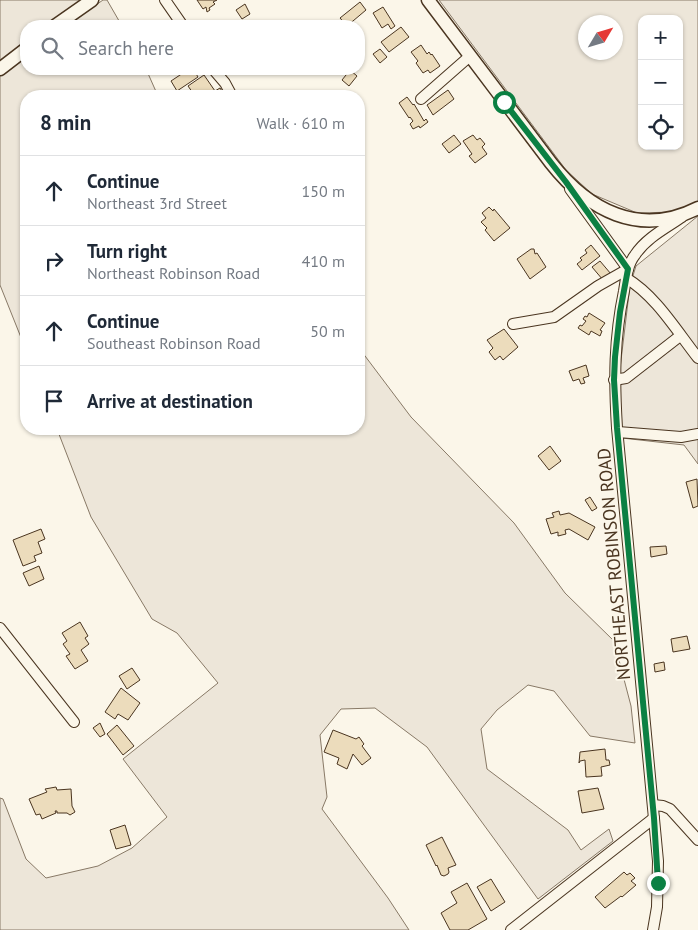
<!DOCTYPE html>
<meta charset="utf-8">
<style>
:root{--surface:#fff;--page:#f2f2f3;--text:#1f2937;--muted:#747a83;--line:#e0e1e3}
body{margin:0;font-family:"PT Sans",sans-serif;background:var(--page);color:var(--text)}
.controls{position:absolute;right:15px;top:15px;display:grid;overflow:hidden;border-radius:10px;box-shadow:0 1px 4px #0004}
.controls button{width:45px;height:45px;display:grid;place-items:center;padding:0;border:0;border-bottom:1px solid var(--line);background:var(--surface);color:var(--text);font:25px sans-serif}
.compass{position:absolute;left:578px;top:15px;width:45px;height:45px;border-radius:50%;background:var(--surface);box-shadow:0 1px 4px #0004;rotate:52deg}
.stop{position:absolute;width:15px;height:15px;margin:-11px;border:4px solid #0b8043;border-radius:50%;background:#fff}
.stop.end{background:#0b8043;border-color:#fff;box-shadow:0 1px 5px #0008}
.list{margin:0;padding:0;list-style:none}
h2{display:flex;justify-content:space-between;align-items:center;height:65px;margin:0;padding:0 20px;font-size:21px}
h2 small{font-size:16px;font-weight:400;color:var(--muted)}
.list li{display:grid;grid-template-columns:32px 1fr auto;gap:15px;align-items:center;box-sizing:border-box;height:70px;padding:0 20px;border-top:1px solid var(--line)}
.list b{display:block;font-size:19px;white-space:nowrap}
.list p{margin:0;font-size:16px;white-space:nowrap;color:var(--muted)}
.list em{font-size:16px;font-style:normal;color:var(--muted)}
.icon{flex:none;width:28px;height:28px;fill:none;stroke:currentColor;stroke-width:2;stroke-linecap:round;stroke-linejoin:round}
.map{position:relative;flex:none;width:698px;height:930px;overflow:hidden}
.search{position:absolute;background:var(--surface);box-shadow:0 1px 4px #0004;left:20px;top:20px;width:345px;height:55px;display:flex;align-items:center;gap:12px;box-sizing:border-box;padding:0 18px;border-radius:20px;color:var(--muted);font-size:19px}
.panel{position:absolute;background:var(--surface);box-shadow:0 1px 4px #0004;left:20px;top:90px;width:345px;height:345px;border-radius:20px}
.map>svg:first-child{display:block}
.green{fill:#ede6d9;stroke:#887966;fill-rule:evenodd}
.building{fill:#ecdcbc;stroke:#4a3520}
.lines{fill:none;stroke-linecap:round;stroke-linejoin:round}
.minor-casing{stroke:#4a3520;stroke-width:12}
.major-casing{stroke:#4a3520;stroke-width:15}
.minor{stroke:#fbf6e9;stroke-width:10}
.major{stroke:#fbf6e9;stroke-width:12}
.route{stroke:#0b8043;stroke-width:6}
.labels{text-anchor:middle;stroke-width:4;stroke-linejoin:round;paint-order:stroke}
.street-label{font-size:18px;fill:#4a3520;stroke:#fbf6e9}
</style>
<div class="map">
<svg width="698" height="930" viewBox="0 0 698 930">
<rect width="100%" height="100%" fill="#fbf6e9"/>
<!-- green -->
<g class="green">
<polygon points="0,0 86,0 47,26 26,26 26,41 0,62"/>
<polygon points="103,0 107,0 122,26 66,26"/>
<path d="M439,0H698V203L674,212L637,213L592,194L566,170ZM642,19H679V146H642ZM586,22H616V52H586Z"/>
<polygon points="26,55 26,69 146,69 158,96 26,96 26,350 0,285 0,74"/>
<polygon points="698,216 698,464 684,445 622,438 619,377 630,285 636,266"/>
<polygon points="359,348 411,417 514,523 565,593 614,641 631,706 635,743 590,736 554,691 528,685 497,710 481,729 487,769 568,830 581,850 609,829 613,841 538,899 427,747 375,708 341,709 320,735 327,797 322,809 388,898 409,930 0,930 0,798 3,799 26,859 46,878 98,866 132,848 167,817 123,759 218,683 177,633 152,619 91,517 57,429 359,429"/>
</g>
<!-- building -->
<g class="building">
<polygon points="197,0 217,0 213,2 215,4 209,8 210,10 207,12 206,7 203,9"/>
<polygon points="360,2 366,10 347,26 340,18"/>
<polygon points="245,4 250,14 242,19 236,10"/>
<polygon points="383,7 395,26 391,29 388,24 382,28 373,13"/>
<polygon points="401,27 409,37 389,52 381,42"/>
<polygon points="421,45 427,54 429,52 431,55 432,54 440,66 430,73 428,70 423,73 416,63 418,61 411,52"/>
<polygon points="380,49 387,57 380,63 373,54"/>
<polygon points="189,69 193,69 198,77 177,91 171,81"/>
<polygon points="350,70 357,76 349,86 342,80"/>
<polygon points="204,75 215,91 220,88 225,96 195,96 188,86"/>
<polygon points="448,90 454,99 433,115 427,105"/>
<polygon points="407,97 413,105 414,104 424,121 426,119 428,122 420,128 419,126 413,129 410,124 413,121 410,117 409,118 399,103"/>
<polygon points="454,135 461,144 449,153 442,144"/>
<polygon points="473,135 477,140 480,138 485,144 482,147 487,154 475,163 469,156 472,154 463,141"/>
<polygon points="489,207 493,211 494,209 510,228 494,241 485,230 487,228 481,222 486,218 482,213"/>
<polygon points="591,245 600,256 582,270 577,264 582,260 580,258 587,253 585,250"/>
<polygon points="531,249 534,249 535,254 537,253 546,267 530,279 517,259"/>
<polygon points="600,261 611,274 603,280 592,267"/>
<polygon points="589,313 605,323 600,330 602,331 600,336 591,331 589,335 578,328 580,325 582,326 586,321 583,319 585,316 587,317"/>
<polygon points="504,329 518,347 503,360 500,356 495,360 489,352 493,348 487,340"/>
<polygon points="586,365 589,376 583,378 585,383 581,384 579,379 573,381 569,371"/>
<polygon points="550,446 561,461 549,470 538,456"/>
<polygon points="697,479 698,506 693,508 686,482"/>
<polygon points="590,497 597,508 592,511 585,500"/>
<polygon points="559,511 560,515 569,513 595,527 588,540 569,529 565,530 566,534 558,536 558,532 551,534 546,519 554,517 552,513"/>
<polygon points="41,529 45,539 38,542 42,553 34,556 36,561 23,566 13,540"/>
<polygon points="666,546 667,554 651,557 650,547"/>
<polygon points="39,566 44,579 29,586 23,573"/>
<polygon points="80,622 88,636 85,638 89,644 81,650 88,661 75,669 66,656 70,654 63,644 67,641 62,633"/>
<polygon points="687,636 690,649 673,652 671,639"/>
<polygon points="664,662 665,670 655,672 654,664"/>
<polygon points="132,668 140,680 127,689 119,676"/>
<polygon points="121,688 140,703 128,720 118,714 115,719 105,712"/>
<polygon points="100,723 105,734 100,737 93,728"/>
<polygon points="117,725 134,746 123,755 107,734"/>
<polygon points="333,730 356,739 359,737 364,744 362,746 371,758 362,765 353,754 347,769 337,764 339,758 324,752"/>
<polygon points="605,749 606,760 609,760 610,765 601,767 602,776 586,777 585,760 580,761 579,763 580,752"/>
<polygon points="56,787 57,790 71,789 72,806 75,812 70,815 67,813 57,813 57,811 55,811 56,813 42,819 40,814 36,815 29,799 47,792 45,789"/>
<polygon points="598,788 604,809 582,813 578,791"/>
<polygon points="125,825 131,845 116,849 110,830"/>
<polygon points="442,837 456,865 448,868 449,872 448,874 444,876 441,875 437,865 436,866 426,845"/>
<polygon points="624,872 627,875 630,873 635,878 631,881 636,885 622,897 621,896 605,908 595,897"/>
<polygon points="491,879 505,902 491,911 477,887"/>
<polygon points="467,883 487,919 468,930 450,930 441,913 457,903 451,892"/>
</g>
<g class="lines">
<defs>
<g id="minor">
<polyline points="165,0 183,26"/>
<polyline points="213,69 225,83 232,96"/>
<polyline points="421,99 470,56"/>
<polyline points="570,189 628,269"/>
<path d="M626,278C656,296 676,330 698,358"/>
<polyline points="513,324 554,317 598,286 628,269"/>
<polyline points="614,380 626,378 680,336"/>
<polyline points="618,432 681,437 698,434"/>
<polyline points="0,628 74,722"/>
<polyline points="653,805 663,806 670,809 698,840"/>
<polyline points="511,930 654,818"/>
<path d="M653,930L657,907L658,861L617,428C614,379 614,339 624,291C626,279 627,265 635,255C646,238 666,228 682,217"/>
</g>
<g id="major">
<path d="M428,0L551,163C588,210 639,238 698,208"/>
<polyline points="55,26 92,0"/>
<polyline points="0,69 26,49"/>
</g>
</defs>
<!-- minor casing -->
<use href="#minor" class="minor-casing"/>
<!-- major casing -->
<use href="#major" class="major-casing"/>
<!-- minor -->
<use href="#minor" class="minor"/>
<!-- major -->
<use href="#major" class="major"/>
</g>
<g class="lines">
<!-- route -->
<polyline class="route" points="504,102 566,182 628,269 620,312 615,357 614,380 617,428 654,818 658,883"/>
</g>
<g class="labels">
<!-- street labels -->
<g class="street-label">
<text transform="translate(614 564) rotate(-95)" y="6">NORTHEAST ROBINSON ROAD</text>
</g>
</g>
</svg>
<div class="controls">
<button>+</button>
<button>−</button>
<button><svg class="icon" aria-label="locate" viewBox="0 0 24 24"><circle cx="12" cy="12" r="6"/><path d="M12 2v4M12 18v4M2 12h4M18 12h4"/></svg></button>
</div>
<svg class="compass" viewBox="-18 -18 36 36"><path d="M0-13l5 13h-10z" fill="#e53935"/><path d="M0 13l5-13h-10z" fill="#747a83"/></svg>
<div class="stop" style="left:504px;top:102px"></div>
<div class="stop end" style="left:658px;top:883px"></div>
<div class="search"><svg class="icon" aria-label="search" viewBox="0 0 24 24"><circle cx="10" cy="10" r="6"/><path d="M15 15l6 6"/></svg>Search here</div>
<section class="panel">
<h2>8 min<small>Walk · 610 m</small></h2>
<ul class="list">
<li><svg class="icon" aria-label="ahead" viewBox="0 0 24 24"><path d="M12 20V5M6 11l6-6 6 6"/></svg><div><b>Continue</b><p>Northeast 3rd Street</p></div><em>150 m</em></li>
<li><svg class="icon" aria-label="right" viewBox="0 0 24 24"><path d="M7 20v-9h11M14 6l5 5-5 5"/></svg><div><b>Turn right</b><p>Northeast Robinson Road</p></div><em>410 m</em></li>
<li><svg class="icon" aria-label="ahead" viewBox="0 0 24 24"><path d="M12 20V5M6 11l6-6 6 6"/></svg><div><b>Continue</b><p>Southeast Robinson Road</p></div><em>50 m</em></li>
<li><svg class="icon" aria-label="arrive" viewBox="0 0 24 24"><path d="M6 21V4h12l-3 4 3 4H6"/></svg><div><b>Arrive at destination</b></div></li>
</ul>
</section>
</div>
